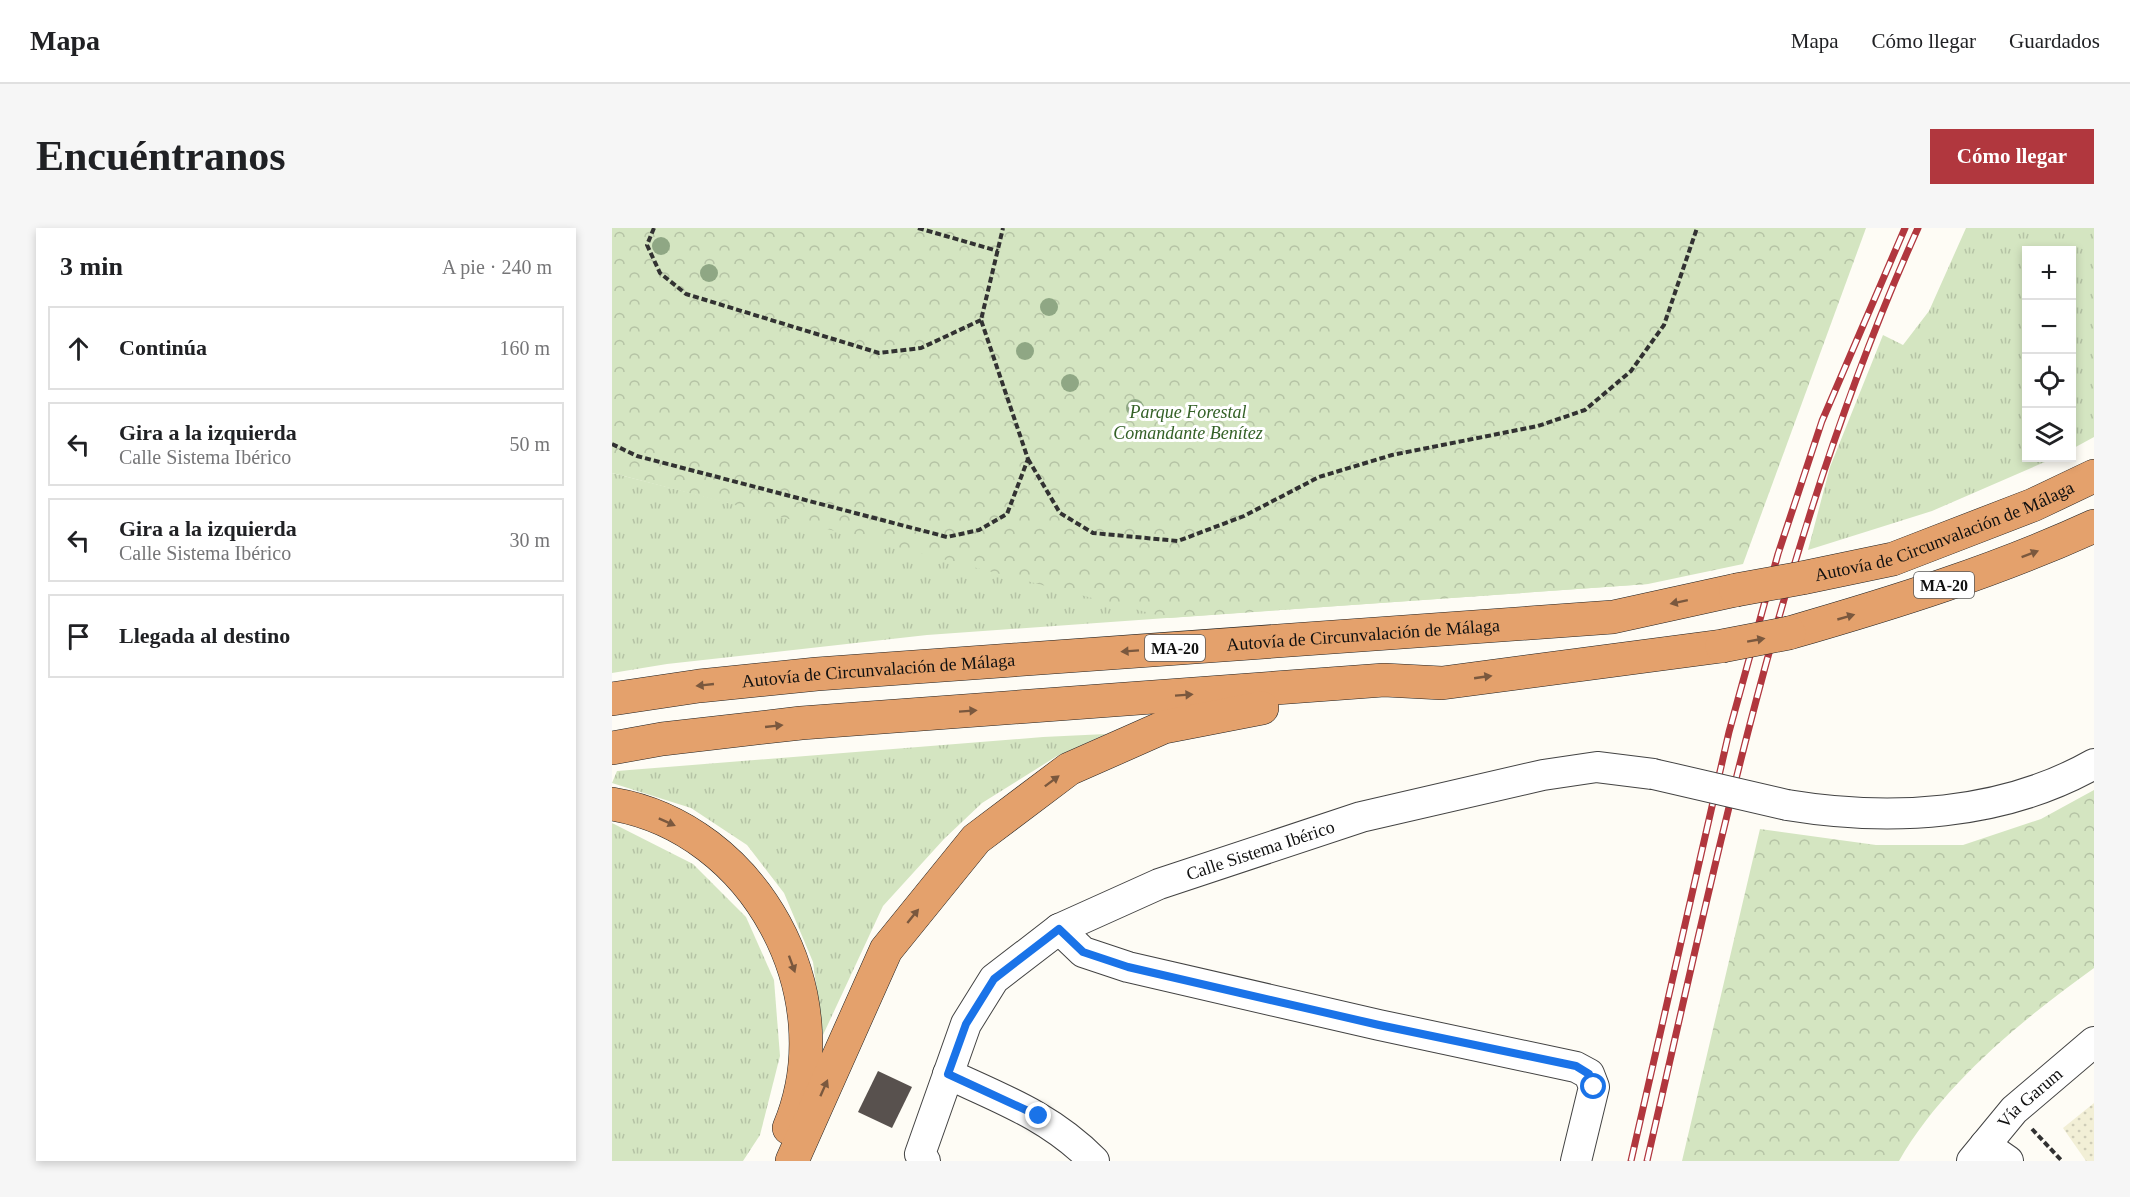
<!DOCTYPE html>
<html lang="es">
<meta charset="utf-8">
<style>
:root{--surface:#fff;--page:#f6f6f6;--text:#202124;--muted:#757577;--line:#e0e0e0;--accent:#b1373e}
body{margin:0;font-family:Georgia,serif;background:var(--page);color:var(--text)}
.controls{position:absolute;right:18px;top:18px;display:grid;overflow:hidden;border-radius:0px;box-shadow:0 3px 9px #0003}
.controls button{width:54px;height:54px;display:grid;place-items:center;padding:0;border:0;border-bottom:2px solid var(--line);background:var(--surface);color:var(--text);font:30px sans-serif}
.stop{position:absolute;width:18px;height:18px;margin:-14px;border:4px solid #1a73e8;border-radius:50%;background:#fff}
.stop.end{background:#1a73e8;border-color:#fff;box-shadow:0 2px 6px #0008}
.list{margin:0;padding:0;list-style:none}
h2{display:flex;justify-content:space-between;align-items:center;height:78px;margin:0;padding:0 24px;font-size:26px}
h2 small{font-size:20px;font-weight:400;color:var(--muted)}
.list li{display:grid;grid-template-columns:39px 1fr auto;gap:18px;align-items:center;box-sizing:border-box;height:84px;margin:0 12px 12px;padding:0 12px;border:2px solid var(--line);border-radius:0px}
.list b{display:block;font-size:22px;white-space:nowrap}
.list p{margin:0;font-size:20px;white-space:nowrap;color:var(--muted)}
.list em{font-size:20px;font-style:normal;color:var(--muted)}
.icon{flex:none;width:33px;height:33px;fill:none;stroke:currentColor;stroke-width:2;stroke-linecap:round;stroke-linejoin:round}
.map{position:relative;flex:none;width:1482px;height:933px;overflow:hidden;border-radius:0px}
header{display:flex;align-items:center;gap:36px;box-sizing:border-box;height:84px;padding:0 30px;background:var(--surface);border-bottom:2px solid var(--line)}
header strong{font-size:28px}
nav{display:flex;gap:33px;margin-inline-start:auto;font-size:21px}
.intro{display:flex;align-items:center;justify-content:space-between;box-sizing:border-box;height:144px;padding:0 36px}
h1{margin:0;font-size:42px}
.button{padding:15px 27px;border-radius:0px;background:var(--accent);color:#fff;font-size:21px;font-weight:700}
main{display:flex;gap:36px;padding:0 36px}
aside{flex:1;background:var(--surface);border-radius:0px;box-shadow:0 3px 9px #0003}
.map>svg:first-child{display:block}
.farmland{fill:url(#farmland-dots)}
.grass{fill:url(#grass-tufts)}
.park{fill:url(#park-crowns)}
.building{fill:#58514e}
.lines{fill:none;stroke-linecap:round;stroke-linejoin:round}
.minor-casing{stroke:#434343;stroke-width:32}
.highway-casing{stroke:#212121;stroke-width:34}
.path{stroke:#323232;stroke-width:4;stroke-dasharray:6 3;stroke-linecap:butt}
.minor{stroke:#fff;stroke-width:30}
.highway{stroke:#e4a16c;stroke-width:33}
.rail-casing{stroke:#b1373e;stroke-width:7}
.rail{stroke:#fff;stroke-width:4.5;stroke-dasharray:14;stroke-linecap:butt}
.minor-bridge-casing{stroke:#434343;stroke-width:32;stroke-linecap:butt}
.highway-bridge-casing{stroke:#212121;stroke-width:34;stroke-linecap:butt}
.minor-bridge{stroke:#fff;stroke-width:30}
.highway-bridge{stroke:#e4a16c;stroke-width:33}
.tree{fill:#8fa784}
.oneway{fill:#7a583e}
.route{stroke:#1a73e8;stroke-width:8}
.labels{text-anchor:middle;stroke-width:6;stroke-linejoin:round;paint-order:stroke}
.shield{fill:#fff;stroke:#585858;stroke-width:1.5}
.shield-label{font-size:16px;font-weight:bold;fill:#101010}
.park-label{font-size:18px;font-style:italic;fill:#346127;stroke:#fff}
.street-label{font-size:18px;fill:#101010;stroke:#fff}
</style>
<header>
<strong>Mapa</strong>
<nav><a>Mapa</a><a>Cómo llegar</a><a>Guardados</a></nav>
</header>
<div class="intro"><h1>Encuéntranos</h1><a class="button">Cómo llegar</a></div>
<main>
<aside>
<h2>3 min<small>A pie · 240 m</small></h2>
<ul class="list">
<li><svg class="icon" aria-label="ahead" viewBox="0 0 24 24"><path d="M12 20V5M6 11l6-6 6 6"/></svg><div><b>Continúa</b></div><em>160 m</em></li>
<li><svg class="icon" aria-label="left" viewBox="0 0 24 24"><path d="M17 20v-9H6M10 6l-5 5 5 5"/></svg><div><b>Gira a la izquierda</b><p>Calle Sistema Ibérico</p></div><em>50 m</em></li>
<li><svg class="icon" aria-label="left" viewBox="0 0 24 24"><path d="M17 20v-9H6M10 6l-5 5 5 5"/></svg><div><b>Gira a la izquierda</b><p>Calle Sistema Ibérico</p></div><em>30 m</em></li>
<li><svg class="icon" aria-label="arrive" viewBox="0 0 24 24"><path d="M6 21V4h12l-3 4 3 4H6"/></svg><div><b>Llegada al destino</b></div></li>
</ul>
</aside>
<div class="map">
<svg width="1482" height="933" viewBox="0 0 1482 933">
<defs>
<pattern id="farmland-dots" width="8" height="8" patternUnits="userSpaceOnUse" patternTransform="scale(1.5)"><rect width="8" height="8" fill="#f2efd6"/><path d="M2 2h.1M6 6h.1" fill="none" stroke="#ceccb7" stroke-width="1.8" stroke-linecap="round"/></pattern>
<pattern id="grass-tufts" width="24" height="20" patternUnits="userSpaceOnUse" patternTransform="scale(1.5)"><rect width="24" height="20" fill="#d4e5c1"/><path d="M3 7l-1-3M5 7V3M7 7l1-3M15 17l-1-3M17 17v-4M19 17l1-3" fill="none" stroke="#b5c3a5"/></pattern>
<pattern id="park-crowns" width="20" height="18" patternUnits="userSpaceOnUse" patternTransform="scale(1.5)"><rect width="20" height="18" fill="#d4e5c1"/><path d="M2 6a3 3 0 1 1 6 0M12 15a3 3 0 1 1 6 0" fill="none" stroke="#b5c3a5"/></pattern>
</defs>
<rect width="100%" height="100%" fill="#fefcf5"/>
<!-- farmland -->
<polygon class="farmland" points="1482,875 1482,933 1474,933 1451,900"/>
<!-- grass -->
<g class="grass">
<polygon points="1354,0 1482,0 1482,209 1460,221 1460,22 1414,22 1414,230 1442,230 1320,283 1196,322 1218,239 1271,107 1291,117 1317,83"/>
<polygon points="0,225 987,339 1036,356 315,407 55,436 0,445 0,245 193,294"/>
<polygon points="494,506 445,528 370,575 332,611 271,678 211,807 201,734 172,665 135,617 79,580 0,555 5,543 431,509"/>
<polygon points="0,595 81,636 134,689 162,752 168,828 148,907 131,933 0,933"/>
</g>
<!-- park -->
<g class="park">
<polygon points="0,0 1254,0 1131,336 1036,356 557,390 0,245"/>
<path d="M1482,562V740C1411,791 1331,856 1287,933H1070L1148,601L1264,617H1351L1429,591Z"/>
</g>
<!-- building -->
<polygon class="building" points="266,843 300,859 280,900 246,884"/>
<g class="lines">
<defs>
<g id="minor">
<path d="M1175,577C1278,594 1390,588 1482,536"/>
<polyline points="447,701 471,724 516,739 767,797 964,839 977,846 982,859 964,933"/>
<path d="M336,846C390,871 439,889 482,933"/>
<polyline points="1373,917 1396,933"/>
<path id="s1" d="M313,933L308,926L354,796L382,751L447,701L547,656L749,589L931,547L985,539L1041,546"/>
<path id="s2" d="M1360,933L1402,882L1482,814"/>
</g>
<g id="highway">
<path id="s3" d="M1190,350L1281,331L1421,277L1482,248"/>
<path d="M1177,405C1281,375 1384,343 1482,298"/>
<path id="s4" d="M0,471L87,458L205,446L1001,389L1124,362"/>
<polyline points="0,520 50,511 189,495 772,452 830,455 1110,418"/>
<path d="M0,576C143,600 233,766 177,900"/>
<polyline points="180,933 274,722 364,611 457,541 552,499 650,480"/>
</g>
</defs>
<!-- minor casing -->
<use href="#minor" class="minor-casing"/>
<!-- highway casing -->
<use href="#highway" class="highway-casing"/>
<!-- path -->
<g class="path">
<polyline points="42,0 35,17 48,45 74,66 267,125 309,120 369,92"/>
<polyline points="306,0 386,23"/>
<polyline points="0,216 25,228 335,309 367,302 395,286 416,231 369,92 391,0"/>
<polyline points="416,231 448,285 481,305 566,313 632,288 707,249 780,227 926,198 973,182 1019,143 1052,97 1085,0"/>
<polyline points="1420,901 1450,933"/>
</g>
<!-- minor -->
<use href="#minor" class="minor"/>
<!-- highway -->
<use href="#highway" class="highway"/>
<defs>
<g id="rail">
<polyline points="1019,933 1117,504 1166,326 1210,193 1293,0"/>
<path d="M1035,933C1108,617 1172,297 1306,0"/>
</g>
</defs>
<!-- rail casing -->
<use href="#rail" class="rail-casing"/>
<!-- rail -->
<use href="#rail" class="rail"/>
<defs>
<polyline id="minor-bridge" points="1041,546 1175,577"/>
<g id="highway-bridge">
<polyline points="1124,362 1190,350"/>
<polyline points="1110,418 1177,405"/>
</g>
</defs>
<!-- minor-bridge casing -->
<use href="#minor-bridge" class="minor-bridge-casing"/>
<!-- highway-bridge casing -->
<use href="#highway-bridge" class="highway-bridge-casing"/>
<!-- minor-bridge -->
<use href="#minor-bridge" class="minor-bridge"/>
<!-- highway-bridge -->
<use href="#highway-bridge" class="highway-bridge"/>
</g>
<!-- trees -->
<g class="tree">
<circle cx="49" cy="18" r="9"/>
<circle cx="97" cy="45" r="9"/>
<circle cx="437" cy="79" r="9"/>
<circle cx="413" cy="123" r="9"/>
<circle cx="458" cy="155" r="9"/>
<circle cx="523" cy="180" r="9"/>
</g>
<!-- one-way arrows -->
<defs><path id="oneway-solid" d="M-6-.8H1V-3.2L6.5 0L1 3.2V.8H-6Z" transform="scale(1.5)"/></defs>
<g class="oneway">
<use href="#oneway-solid" transform="translate(1418 326) rotate(-21)"/>
<use href="#oneway-solid" transform="translate(1067 374) rotate(168)"/>
<use href="#oneway-solid" transform="translate(1234 389) rotate(-16)"/>
<use href="#oneway-solid" transform="translate(1144 412) rotate(-10)"/>
<use href="#oneway-solid" transform="translate(518 423) rotate(176)"/>
<use href="#oneway-solid" transform="translate(871 449) rotate(-8)"/>
<use href="#oneway-solid" transform="translate(93 457) rotate(174)"/>
<use href="#oneway-solid" transform="translate(572 467) rotate(-4)"/>
<use href="#oneway-solid" transform="translate(356 483) rotate(-4)"/>
<use href="#oneway-solid" transform="translate(162 498) rotate(-6)"/>
<use href="#oneway-solid" transform="translate(440 553) rotate(-37)"/>
<use href="#oneway-solid" transform="translate(55 594) rotate(24)"/>
<use href="#oneway-solid" transform="translate(301 688) rotate(-51)"/>
<use href="#oneway-solid" transform="translate(180 736) rotate(70)"/>
<use href="#oneway-solid" transform="translate(212 860) rotate(-66)"/>
</g>
<g class="lines">
<!-- route -->
<polyline class="route" points="427,888 336,846 354,796 382,751 447,701 471,724 516,739 767,797 964,838 977,846 982,859"/>
</g>
<g class="labels">
<!-- shield labels -->
<g class="shield">
<rect x="1302" y="344" width="60" height="26" rx="4.5"/>
<rect x="533" y="407" width="60" height="26" rx="4.5"/>
</g>
<g class="shield-label">
<text x="1332" y="363">MA-20</text>
<text x="563" y="426">MA-20</text>
</g>
<!-- park labels -->
<g class="park-label">
<text x="576" y="190">Parque Forestal<tspan x="576" dy="21">Comandante Benítez</tspan></text>
</g>
<!-- street labels -->
<g class="street-label">
<text dy="6" stroke="none"><textPath href="#s3" startOffset="150">Autovía de Circunvalación de Málaga</textPath></text>
<text dy="6" stroke="none"><textPath href="#s4" startOffset="754">Autovía de Circunvalación de Málaga</textPath></text>
<text dy="6" stroke="none"><textPath href="#s4" startOffset="268">Autovía de Circunvalación de Málaga</textPath></text>
<text dy="6" stroke="none"><textPath href="#s1" startOffset="498">Calle Sistema Ibérico</textPath></text>
<text dy="6" stroke="none"><textPath href="#s2" startOffset="86">Vía Garum</textPath></text>
</g>
</g>
</svg>
<div class="controls">
<button>+</button>
<button>−</button>
<button><svg class="icon" aria-label="locate" viewBox="0 0 24 24"><circle cx="12" cy="12" r="6"/><path d="M12 2v4M12 18v4M2 12h4M18 12h4"/></svg></button>
<button><svg class="icon" aria-label="layers" viewBox="0 0 24 24"><path d="M12 4l9 5-9 5-9-5zM3 14l9 5 9-5"/></svg></button>
</div>
<div class="stop" style="left:982px;top:859px"></div>
<div class="stop end" style="left:427px;top:888px"></div>
</div>
</main>
